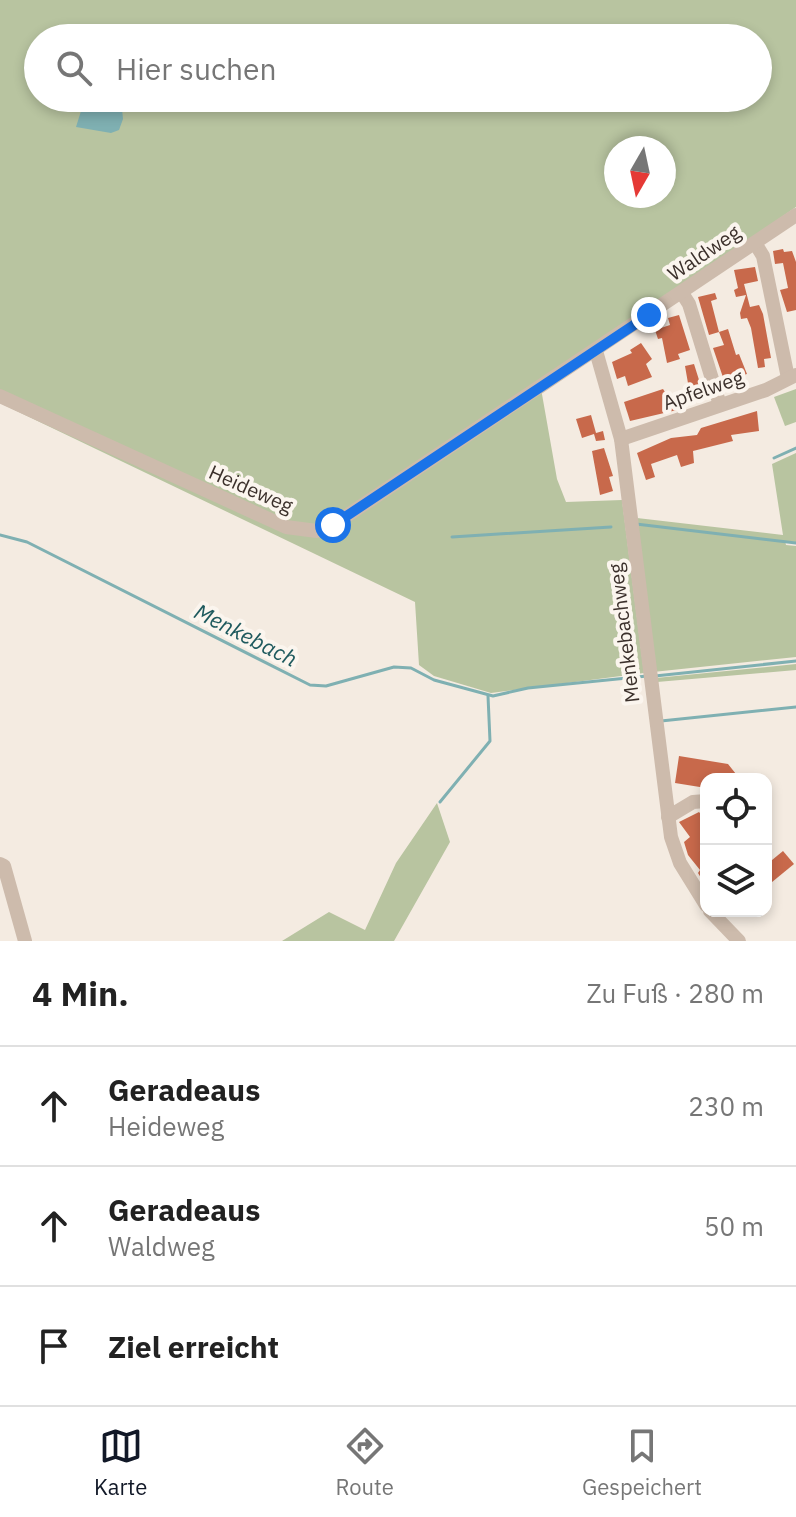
<!DOCTYPE html>
<html lang="de">
<meta charset="utf-8">
<style>
:root{--surface:#fff;--page:#f6f6f6;--text:#222;--muted:#767676;--line:#e0e0e0;--accent:#111827}
body{margin:0;font-family:"IBM Plex Sans",sans-serif;background:var(--page);color:var(--text)}
.controls{position:absolute;right:24px;bottom:24px;display:grid;overflow:hidden;border-radius:16px;box-shadow:0 4px 12px #0003}
.controls button{width:72px;height:72px;display:grid;place-items:center;padding:0;border:0;border-bottom:2px solid var(--line);background:var(--surface);color:var(--text);font:40px sans-serif}
.compass{position:absolute;left:604px;top:136px;width:72px;height:72px;border-radius:50%;background:var(--surface);box-shadow:0 4px 12px #0003;rotate:189deg}
.stop{position:absolute;width:24px;height:24px;margin:-18px;border:6px solid #1a73e8;border-radius:50%;background:#fff}
.stop.end{background:#1a73e8;border-color:#fff;box-shadow:0 2px 8px #0008}
.list{margin:0;padding:0;list-style:none}
h2{display:flex;justify-content:space-between;align-items:center;height:104px;margin:0;padding:0 32px;font-size:34px}
h2 small{font-size:26px;font-weight:400;color:var(--muted)}
.list li{display:grid;grid-template-columns:52px 1fr auto;gap:24px;align-items:center;box-sizing:border-box;height:120px;padding:0 32px;border-top:2px solid var(--line)}
.list b{display:block;font-size:30px;white-space:nowrap}
.list p{margin:0;font-size:26px;white-space:nowrap;color:var(--muted)}
.list em{font-size:26px;font-style:normal;color:var(--muted)}
.icon{flex:none;width:44px;height:44px;fill:none;stroke:currentColor;stroke-width:2;stroke-linecap:round;stroke-linejoin:round}
.map{position:relative;flex:none;width:796px;height:941px;overflow:hidden}
.search{position:absolute;background:var(--surface);box-shadow:0 4px 12px #0003;left:24px;right:24px;top:24px;height:88px;display:flex;align-items:center;gap:20px;box-sizing:border-box;padding:0 28px;border-radius:44px;color:var(--muted);font-size:30px}
.sheet{height:464px;background:var(--surface)}
nav{display:flex;justify-content:space-around;align-items:center;box-sizing:border-box;height:112px;border-top:2px solid var(--line);background:var(--surface);font-size:22px;color:var(--muted)}
nav a{display:grid;justify-items:center;gap:4px}
nav .on{color:var(--accent)}
.map>svg:first-child{display:block}
.green{fill:#b8c4a0;fill-rule:evenodd}
.water{fill:#7fb0b2}
.lines{fill:none;stroke-linecap:round;stroke-linejoin:round}
.stream{stroke:#7fb0b2;stroke-width:3}
.building{fill:#c8694b}
.minor{stroke:#cdbbac;stroke-width:14}
.route{stroke:#1a73e8;stroke-width:10}
.labels{text-anchor:middle;stroke-width:8;stroke-linejoin:round;paint-order:stroke}
.street-label{font-size:20px;fill:#3b302b;stroke:#fbf5ee}
.water-label{font-size:22px;font-style:italic;fill:#1f5a5e;stroke:#fbf5ee}
</style>
<div class="map">
<svg width="796" height="941" viewBox="0 0 796 941">
<rect width="100%" height="100%" fill="#f4ebe1"/>
<!-- green -->
<g class="green">
<path d="M0,0H796V207L540,383L557,479L566,502L622,500L644,673L491,693L434,676L419,665L415,602L0,403ZM38,38H758V98H38ZM616,148H664V196H616Z"/>
<polygon points="796,389 796,422 785,426 774,397"/>
<polygon points="796,453 796,542 785,541 786,545 796,546 796,657 653,672 637,518 783,535 772,464"/>
<polygon points="796,664 796,670 657,682 656,678"/>
<polygon points="437,803 450,842 394,941 282,941 329,912 365,930 396,863"/>
</g>
<!-- water -->
<polygon class="water" points="85,98 121,98 123,119 119,130 111,133 76,127"/>
<g class="lines">
<!-- stream -->
<g class="stream">
<polyline points="774,458 796,448"/>
<polyline points="636,524 796,543"/>
<polyline points="0,535 27,542 310,685 326,686 394,667 411,668 434,680 493,696 528,688 647,676"/>
<polyline points="452,537 611,527"/>
<polyline points="655,676 796,661"/>
<polyline points="661,721 796,707"/>
<polyline points="440,802 490,741 488,696"/>
</g>
</g>
<!-- building -->
<g class="building">
<polygon points="783,249 784,252 792,251 796,262 796,310 787,312 780,290 788,288 783,263 775,264 773,251"/>
<polygon points="755,267 758,281 744,284 750,307 759,305 763,314 771,358 764,359 765,367 758,368 751,328 747,318 741,319 740,313 746,295 736,297 734,290 738,288 734,270"/>
<polygon points="715,293 717,299 711,301 719,332 728,329 736,355 739,354 747,374 743,375 745,381 736,384 737,389 728,392 713,348 724,345 719,332 709,335 698,297"/>
<polygon points="679,315 690,350 678,354 680,359 667,363 662,338 658,339 655,330 670,325 668,318"/>
<polygon points="641,343 652,359 646,364 652,377 628,386 625,376 617,379 612,362 632,353 630,350"/>
<polygon points="694,364 705,399 678,409 673,394 689,389 685,366"/>
<polygon points="663,389 677,410 630,421 624,402"/>
<polygon points="757,411 759,431 731,435 733,441 693,451 694,463 681,467 677,455 651,464 655,477 646,480 637,453 671,438 697,435 701,428"/>
<polygon points="591,415 596,433 603,431 605,440 596,441 594,434 582,438 576,419"/>
<polygon points="604,448 613,476 609,477 613,491 600,495 592,451"/>
<polygon points="679,756 728,764 740,779 706,779 706,788 675,783"/>
<polygon points="699,812 706,820 706,886 698,873 700,870 688,855 684,842 690,837 679,822"/>
<polygon points="783,851 794,864 766,887 766,865"/>
</g>
<g class="lines">
<!-- minor -->
<g class="minor">
<polyline points="755,243 763,256 788,378"/>
<polyline points="682,293 689,304 720,405"/>
<polyline points="596,351 621,439 671,837 680,863 706,905"/>
<polyline points="0,396 286,527 317,531 333,525 796,215"/>
<polyline points="621,439 766,390 796,375"/>
<polyline points="668,817 693,802 706,801"/>
<polyline points="0,864 4,866 25,941"/>
<polyline points="710,911 739,941"/>
</g>
</g>
<g class="lines">
<!-- route -->
<polyline class="route" points="333,525 649,315"/>
</g>
<g class="labels">
<!-- street labels -->
<g class="street-label">
<text transform="translate(704 253) rotate(-34)" y="7">Waldweg</text>
<text transform="translate(703 390) rotate(-19)" y="7">Apfelweg</text>
<text transform="translate(251 489) rotate(24)" y="7">Heideweg</text>
<text transform="translate(624 633) rotate(-97)" y="7">Menkebachweg</text>
</g>
<!-- water labels -->
<g class="water-label">
<text transform="translate(246 635) rotate(27)" y="8">Menkebach</text>
</g>
</g>
</svg>
<div class="controls">
<button><svg class="icon" aria-label="locate" viewBox="0 0 24 24"><circle cx="12" cy="12" r="6"/><path d="M12 2v4M12 18v4M2 12h4M18 12h4"/></svg></button>
<button><svg class="icon" aria-label="layers" viewBox="0 0 24 24"><path d="M12 4l9 5-9 5-9-5zM3 14l9 5 9-5"/></svg></button>
</div>
<svg class="compass" viewBox="-18 -18 36 36"><path d="M0-13l5 13h-10z" fill="#e53935"/><path d="M0 13l5-13h-10z" fill="#767676"/></svg>
<div class="stop" style="left:333px;top:525px"></div>
<div class="stop end" style="left:649px;top:315px"></div>
<div class="search"><svg class="icon" aria-label="search" viewBox="0 0 24 24"><circle cx="10" cy="10" r="6"/><path d="M15 15l6 6"/></svg>Hier suchen</div>
</div>
<section class="sheet">
<h2>4 Min.<small>Zu Fuß · 280 m</small></h2>
<ul class="list">
<li><svg class="icon" aria-label="ahead" viewBox="0 0 24 24"><path d="M12 20V5M6 11l6-6 6 6"/></svg><div><b>Geradeaus</b><p>Heideweg</p></div><em>230 m</em></li>
<li><svg class="icon" aria-label="ahead" viewBox="0 0 24 24"><path d="M12 20V5M6 11l6-6 6 6"/></svg><div><b>Geradeaus</b><p>Waldweg</p></div><em>50 m</em></li>
<li><svg class="icon" aria-label="arrive" viewBox="0 0 24 24"><path d="M6 21V4h12l-3 4 3 4H6"/></svg><div><b>Ziel erreicht</b></div></li>
</ul>
</section>
<nav>
<a class="on"><svg class="icon" aria-label="map" viewBox="0 0 24 24"><path d="M3 6l6-2 6 2 6-2v14l-6 2-6-2-6 2zM9 4v14M15 6v14"/></svg>Karte</a>
<a><svg class="icon" aria-label="directions" viewBox="0 0 24 24"><path d="M12 3l9 9-9 9-9-9zM9 14v-3h6M13 9l2 2-2 2"/></svg>Route</a>
<a><svg class="icon" aria-label="saved" viewBox="0 0 24 24"><path d="M7 4h10v16l-5-4-5 4z"/></svg>Gespeichert</a>
</nav>
